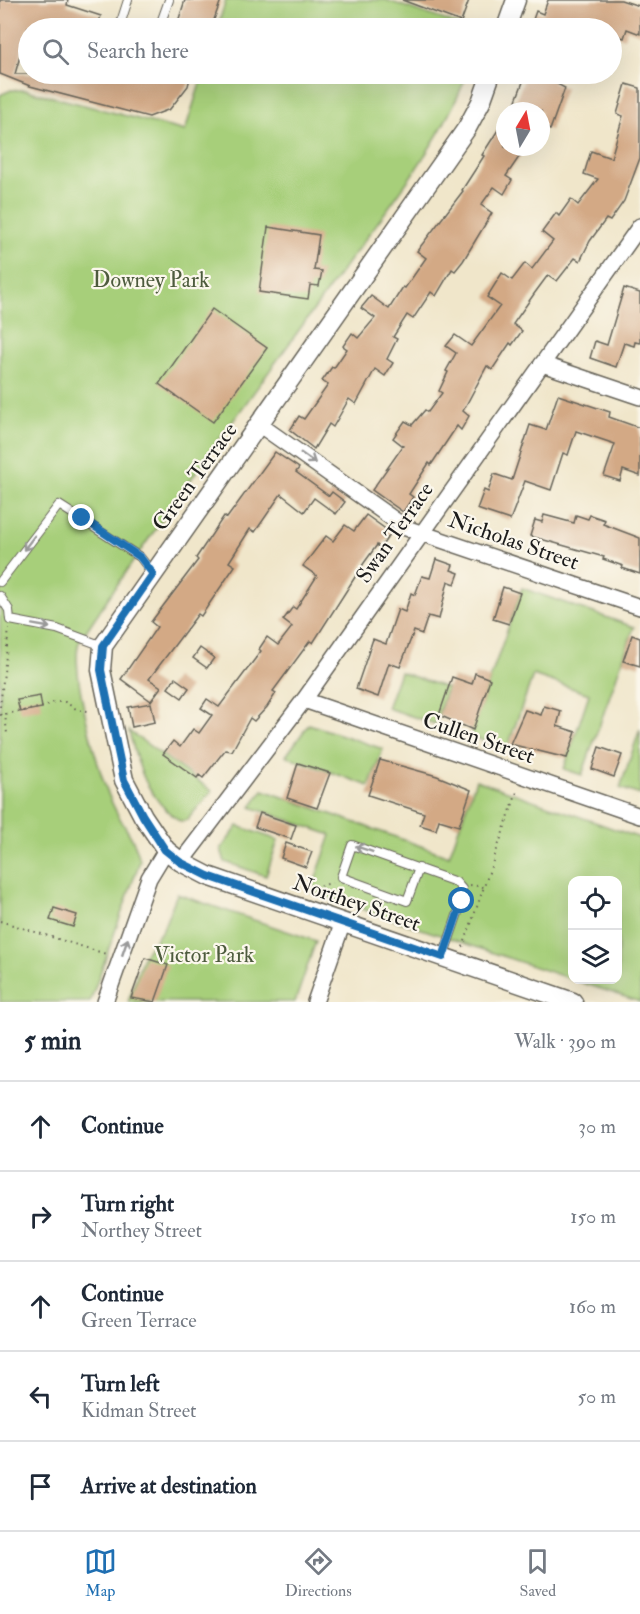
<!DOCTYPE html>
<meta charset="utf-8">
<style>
:root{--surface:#fff;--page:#f2f2f3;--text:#1f2937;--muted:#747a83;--line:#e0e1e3;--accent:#1f6fb2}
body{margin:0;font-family:"IM FELL Double Pica",serif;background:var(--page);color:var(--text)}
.controls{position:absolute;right:18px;bottom:18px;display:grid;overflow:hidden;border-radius:12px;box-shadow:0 6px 24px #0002}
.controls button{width:54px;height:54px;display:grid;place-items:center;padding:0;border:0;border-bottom:2px solid var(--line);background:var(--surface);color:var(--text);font:30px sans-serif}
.compass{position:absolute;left:496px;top:102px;width:54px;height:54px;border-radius:50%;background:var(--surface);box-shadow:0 6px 24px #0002;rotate:10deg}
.stop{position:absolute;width:18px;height:18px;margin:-14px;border:4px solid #1f6fb2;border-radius:50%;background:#fff}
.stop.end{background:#1f6fb2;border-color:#fff;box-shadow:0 2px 6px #0008}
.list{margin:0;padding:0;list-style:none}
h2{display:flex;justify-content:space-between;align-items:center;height:78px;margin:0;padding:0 24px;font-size:26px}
h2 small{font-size:20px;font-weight:400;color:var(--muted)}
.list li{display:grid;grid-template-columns:39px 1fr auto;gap:18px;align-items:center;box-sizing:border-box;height:90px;padding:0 24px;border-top:2px solid var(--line)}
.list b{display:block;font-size:22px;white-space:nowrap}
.list p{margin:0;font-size:20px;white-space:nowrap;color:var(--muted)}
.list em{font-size:20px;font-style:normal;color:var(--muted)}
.icon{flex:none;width:33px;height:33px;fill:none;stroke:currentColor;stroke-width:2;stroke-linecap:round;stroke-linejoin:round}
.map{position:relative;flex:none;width:640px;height:1002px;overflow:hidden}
.search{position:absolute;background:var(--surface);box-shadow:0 6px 24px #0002;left:18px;right:18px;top:18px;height:66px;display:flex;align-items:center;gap:15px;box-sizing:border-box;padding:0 21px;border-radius:33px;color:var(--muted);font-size:22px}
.sheet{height:528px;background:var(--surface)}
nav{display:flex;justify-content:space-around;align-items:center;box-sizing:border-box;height:84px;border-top:2px solid var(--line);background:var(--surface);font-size:16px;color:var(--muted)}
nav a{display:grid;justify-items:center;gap:3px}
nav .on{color:var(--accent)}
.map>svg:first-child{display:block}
.green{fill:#a7cf7a;stroke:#62764b;stroke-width:1.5;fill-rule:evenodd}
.building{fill:#d3a985}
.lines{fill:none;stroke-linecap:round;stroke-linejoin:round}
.service-casing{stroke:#666359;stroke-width:10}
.minor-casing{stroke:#666359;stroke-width:18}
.tertiary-casing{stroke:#666359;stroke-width:21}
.path{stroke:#666359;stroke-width:2;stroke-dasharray:1.5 4.5;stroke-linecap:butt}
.service{stroke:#fff;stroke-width:8}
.minor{stroke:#fff;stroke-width:15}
.tertiary{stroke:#fff;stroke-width:18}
.oneway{stroke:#999}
.route{stroke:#1f6fb2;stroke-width:8}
.labels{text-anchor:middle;stroke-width:4.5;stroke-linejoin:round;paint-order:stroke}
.park-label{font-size:22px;fill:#4d5b3d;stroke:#fbf7ec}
.street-label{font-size:22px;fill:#1c1c1c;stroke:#fbf7ec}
</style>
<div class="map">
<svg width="640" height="1002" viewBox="0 0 640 1002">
<rect width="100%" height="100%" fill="#fbf7ec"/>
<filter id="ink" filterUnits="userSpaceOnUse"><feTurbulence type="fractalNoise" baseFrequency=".0167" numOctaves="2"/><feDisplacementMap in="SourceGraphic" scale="12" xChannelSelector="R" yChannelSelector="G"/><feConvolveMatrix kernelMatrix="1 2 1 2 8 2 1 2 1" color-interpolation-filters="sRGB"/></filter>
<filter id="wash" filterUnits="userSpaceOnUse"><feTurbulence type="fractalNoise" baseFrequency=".008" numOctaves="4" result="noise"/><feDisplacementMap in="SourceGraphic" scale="24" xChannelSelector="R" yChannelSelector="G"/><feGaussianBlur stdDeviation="1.35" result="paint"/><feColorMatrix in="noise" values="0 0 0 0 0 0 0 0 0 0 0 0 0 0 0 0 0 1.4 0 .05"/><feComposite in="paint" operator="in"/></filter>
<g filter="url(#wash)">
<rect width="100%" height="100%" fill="#f0e6ca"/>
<!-- green -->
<g class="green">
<polygon points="226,0 386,0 468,28 217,28"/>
<path d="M203,74H467C440,147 381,216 336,279C249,400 160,518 79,642C70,670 99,779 114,807C123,827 136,839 140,861L90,1002H0V95L11,90H26L185,131Z"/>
<polygon points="522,588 634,627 582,775 564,769 589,694 533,675 507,749 470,736"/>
<polygon points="400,672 447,688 435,724 387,708"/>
<polygon points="309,724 383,749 369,786 286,756"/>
<polygon points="640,729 640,795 620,788"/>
<path d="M129,731L212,791L187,820L180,821C147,799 138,767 129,731Z"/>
<path d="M476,780L640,838V1002L311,892L331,835L251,807L263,790L449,856ZM572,880H618V980H572Z"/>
<polygon points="238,826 278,840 266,876 225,862 221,849"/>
<polygon points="177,894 316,941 295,1002 128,1002 143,956 163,929"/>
</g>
<g id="blocks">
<!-- building -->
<g class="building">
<polygon points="0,0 68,0 67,5 101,16 97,28 28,28 15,74 191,74 188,86 170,109 149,117 30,86 0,74"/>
<polygon points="185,0 221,0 211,28 176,28"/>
<polygon points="402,0 469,0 461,22"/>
<polygon points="548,0 621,0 636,5 640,6 640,34 627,29 624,38 612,34 612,28 588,20 585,28 566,21 563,28 530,28 536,11 543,14"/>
<polygon points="526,74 556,74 553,82 565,88 550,130 541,126 541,111 512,111"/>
<polygon points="626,84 640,88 640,158 624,201 610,221 606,219 590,241 580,261 575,258 557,281 548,275 534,294 513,324 522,331 512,345 510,343 492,370 487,366 463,411 469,416 461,430 457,426 431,465 429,463 409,494 413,497 403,512 372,490 403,446 393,438 405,421 412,425 425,410 428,412 442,393 439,391 448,372 446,371 456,353 446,346 455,335 471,346 500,306 487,297 502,273 512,280 525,263 532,269 553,241 542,232 556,213 559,216 571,199 578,205 598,179 584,174 591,151 611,158 623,116 617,114"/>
<polygon points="505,119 505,147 526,147 506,176 512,180 504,194 494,187 481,205 492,213 463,261 455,271 452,269 436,296 431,292 413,319 407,315 393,337 397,339 387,359 393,363 385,376 375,369 356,404 349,399 333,427 329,424 314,449 290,430 299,416 304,419 328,385 322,381 332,367 334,368 347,349 343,346 352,333 358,338 375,318 361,308 371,296 389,309 403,287 405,288 426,258 417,251 463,191 462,190 484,156 482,155"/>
<polygon points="268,227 319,235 314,270 322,271 319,286 310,285 308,299 259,292"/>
<polygon points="624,288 640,293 640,343 635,342 634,346 624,343 616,367 590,358 595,341 607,345"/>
<polygon points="212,309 267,348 213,422 159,384"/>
<polygon points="558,395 610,412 609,417 640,428 640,476 623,470 620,481 604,476 615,444 576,431 568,455 563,453 551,490 525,481 510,520 477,509 484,490 488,492 494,474 512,480 530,425 546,430"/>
<polygon points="275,452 299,468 296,472 329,496 332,492 345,502 336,514 314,498 304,512 281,494 255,532 250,529 229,562 235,566 201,616 198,614 149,679 161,687 151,701 121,679 157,627 151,622 198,560 196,558 224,516 227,518"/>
<polygon points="366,515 391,533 380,548 377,545 364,563 313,643 310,641 273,691 276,693 267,707 254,721 250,718 232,751 225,750 203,778 199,775 197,778 163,754 173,741 180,747 193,729 199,733 212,715 201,708 207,699 219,707 261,651 259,649 267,637 278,645 292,627 283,620 293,607 296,609 317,576 303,566 326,536 333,541 345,525 354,531"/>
<polygon points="544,515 574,523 576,515 588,519 590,515 605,520 603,524 640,538 640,574 622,568 623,566 603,559 604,557 530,536 535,520 542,522"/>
<polygon points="436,559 453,565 451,570 459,573 455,584 448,581 439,619 428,616 422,634 414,631 400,667 389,663 378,697 356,689 373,639 386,644 398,609 405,612 411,593 415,595 422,576 430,578"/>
<polygon points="503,587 520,593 509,624 493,619"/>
<polygon points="632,635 640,638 640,666 623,661"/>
<polygon points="200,648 214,658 207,668 193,658"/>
<polygon points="475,673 490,679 473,730 439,715 452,677 472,684"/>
<polygon points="175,678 189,688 182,698 168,688"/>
<polygon points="40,696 42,708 20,712 17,700"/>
<polygon points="151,703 155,722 132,727 128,707"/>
<polygon points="544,706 561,711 557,726 576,732 567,758 510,744 525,710 541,715"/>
<polygon points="599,747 622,755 614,777 592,769"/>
<polygon points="380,760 437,776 471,790 459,826 439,820 436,830 420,825 424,813 368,795"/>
<polygon points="298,763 330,773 317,808 287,798"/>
<polygon points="260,813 296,825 291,839 255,827"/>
<polygon points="286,843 312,852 306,867 281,858"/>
<polygon points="54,908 77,915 73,927 50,920"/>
<polygon points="145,958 168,965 155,1002 131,998"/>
</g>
</g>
</g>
<g filter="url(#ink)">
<use href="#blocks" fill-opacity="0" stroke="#666359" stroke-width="1.5"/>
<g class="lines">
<defs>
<g id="service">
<polyline points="119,28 128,0"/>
<polyline points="159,28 169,0"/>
<polyline points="0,582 59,505 140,557 153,574"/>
<polyline points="0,596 9,610 10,620 57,629 103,646"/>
<polyline points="419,868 407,901 341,877 352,845 456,882 462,889 463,898 443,957"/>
</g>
<g id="minor">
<polyline points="542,364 640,397"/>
<polyline points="260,425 406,528 640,607"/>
<polyline points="304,700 640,816"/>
<polyline points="181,862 304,700 640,226"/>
<polyline points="105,1002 149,878 166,850"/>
<polyline points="315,1002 343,922"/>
</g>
<g id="tertiary">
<polyline points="506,28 516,0"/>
<polyline points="491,74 481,102 467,128 103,646 101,670 124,780 143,816 166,850 181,862 208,876 573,1002"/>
</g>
</defs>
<!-- service casing -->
<use href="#service" class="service-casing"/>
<!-- minor casing -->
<use href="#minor" class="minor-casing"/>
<!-- tertiary casing -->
<use href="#tertiary" class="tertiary-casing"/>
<!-- path -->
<g class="path">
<polyline points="0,707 9,629"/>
<polyline points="5,713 7,734"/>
<polyline points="0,715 44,707 54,702 65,702 76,709 88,711"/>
<polyline points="470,885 484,887"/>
<polyline points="315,896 319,886 332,883"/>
<polyline points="0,921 106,954"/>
<polyline points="463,947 517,792"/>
</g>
<!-- service -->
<use href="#service" class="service"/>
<!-- minor -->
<use href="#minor" class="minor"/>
<!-- tertiary -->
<use href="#tertiary" class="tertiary"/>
</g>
<!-- one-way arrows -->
<defs><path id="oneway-shaft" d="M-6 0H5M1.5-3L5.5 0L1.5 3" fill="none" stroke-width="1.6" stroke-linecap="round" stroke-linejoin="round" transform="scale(1.5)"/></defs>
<g class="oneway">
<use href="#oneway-shaft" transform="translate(308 458) rotate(35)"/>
<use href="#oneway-shaft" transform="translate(29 543) rotate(127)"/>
<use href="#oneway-shaft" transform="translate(41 626) rotate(10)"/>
<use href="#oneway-shaft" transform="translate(364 849) rotate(-161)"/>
<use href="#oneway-shaft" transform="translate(125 947) rotate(-71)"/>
</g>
</g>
<g class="lines" filter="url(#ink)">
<!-- route -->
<polyline class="route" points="82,518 140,557 153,574 103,646 101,670 124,780 143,816 165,850 180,862 208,876 443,957 462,901"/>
</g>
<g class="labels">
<!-- park labels -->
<g class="park-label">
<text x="151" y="287">Downey Park</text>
<text x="204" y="962">Victor Park</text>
</g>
<!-- street labels -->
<g class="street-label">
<text transform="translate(194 476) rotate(-54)" y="8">Green Terrace</text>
<text transform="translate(394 532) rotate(-55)" y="8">Swan Terrace</text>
<text transform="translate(514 540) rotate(19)" y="8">Nicholas Street</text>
<text transform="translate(479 737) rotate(19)" y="8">Cullen Street</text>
<text transform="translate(357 902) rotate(19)" y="8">Northey Street</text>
</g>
</g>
</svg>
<div class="controls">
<button><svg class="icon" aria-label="locate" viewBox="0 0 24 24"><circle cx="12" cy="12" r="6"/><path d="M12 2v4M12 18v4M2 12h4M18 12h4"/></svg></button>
<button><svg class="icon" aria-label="layers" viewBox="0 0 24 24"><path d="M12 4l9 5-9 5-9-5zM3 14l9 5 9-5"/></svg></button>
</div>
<svg class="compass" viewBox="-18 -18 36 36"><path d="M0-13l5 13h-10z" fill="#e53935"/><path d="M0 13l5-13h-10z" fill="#747a83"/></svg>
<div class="stop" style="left:462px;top:901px"></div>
<div class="stop end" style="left:82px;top:518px"></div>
<div class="search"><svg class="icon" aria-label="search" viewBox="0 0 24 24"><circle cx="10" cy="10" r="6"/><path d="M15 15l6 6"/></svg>Search here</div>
</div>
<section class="sheet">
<h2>5 min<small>Walk · 390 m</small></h2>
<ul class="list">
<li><svg class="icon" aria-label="ahead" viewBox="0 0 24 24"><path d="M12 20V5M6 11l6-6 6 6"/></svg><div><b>Continue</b></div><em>30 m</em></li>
<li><svg class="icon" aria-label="right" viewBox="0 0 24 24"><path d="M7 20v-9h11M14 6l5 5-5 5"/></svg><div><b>Turn right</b><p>Northey Street</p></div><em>150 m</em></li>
<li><svg class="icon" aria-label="ahead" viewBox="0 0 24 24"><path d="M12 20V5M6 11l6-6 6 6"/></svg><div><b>Continue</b><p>Green Terrace</p></div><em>160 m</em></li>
<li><svg class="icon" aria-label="left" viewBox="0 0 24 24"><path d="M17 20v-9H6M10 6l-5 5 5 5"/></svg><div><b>Turn left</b><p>Kidman Street</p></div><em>50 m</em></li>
<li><svg class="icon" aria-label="arrive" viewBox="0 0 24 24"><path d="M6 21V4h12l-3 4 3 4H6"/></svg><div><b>Arrive at destination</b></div></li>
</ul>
</section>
<nav>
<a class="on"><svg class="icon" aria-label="map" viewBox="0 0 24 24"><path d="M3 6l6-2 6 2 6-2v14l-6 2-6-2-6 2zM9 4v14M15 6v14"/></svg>Map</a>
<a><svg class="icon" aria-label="directions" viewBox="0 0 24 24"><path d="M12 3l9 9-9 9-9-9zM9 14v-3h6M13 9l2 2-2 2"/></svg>Directions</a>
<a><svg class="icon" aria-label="saved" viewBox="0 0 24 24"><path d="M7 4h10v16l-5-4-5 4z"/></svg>Saved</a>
</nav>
